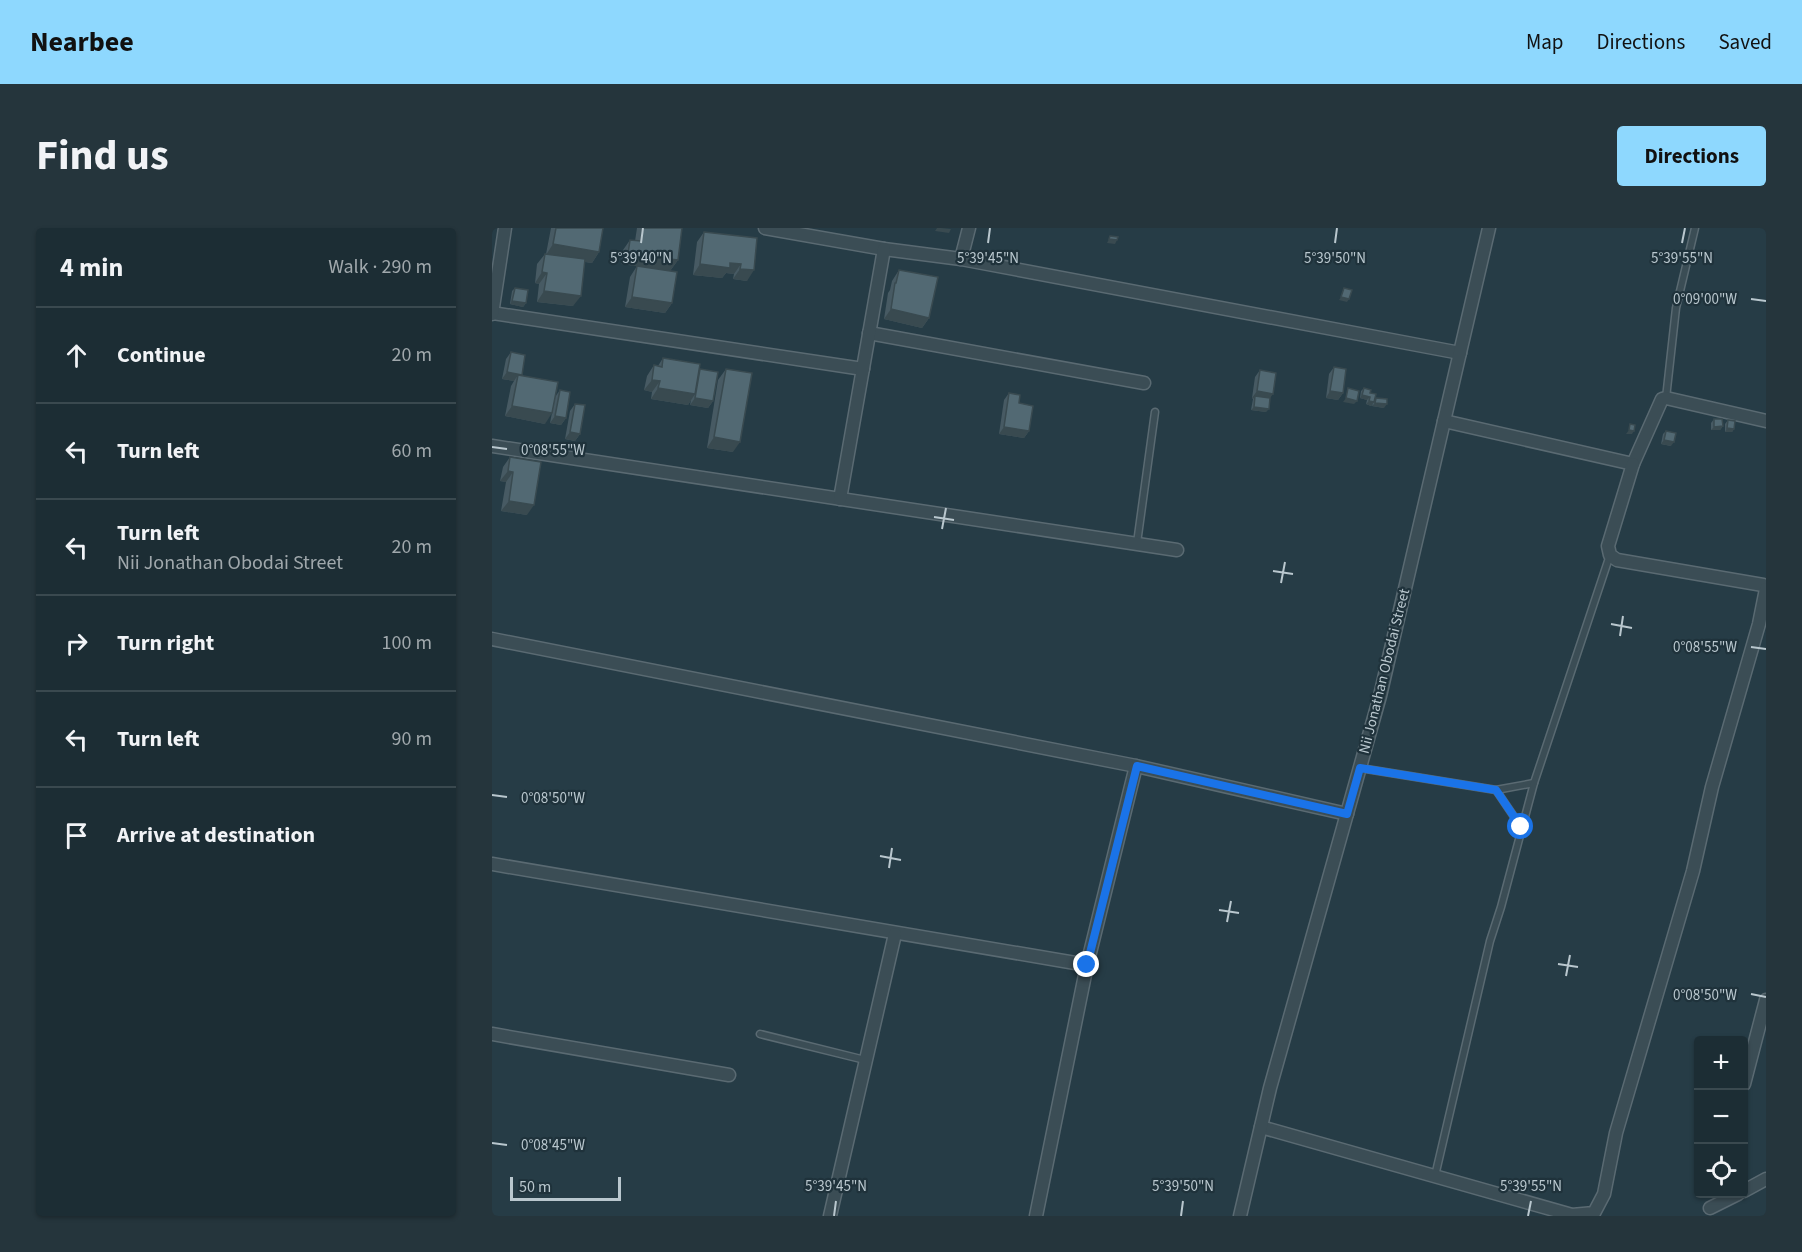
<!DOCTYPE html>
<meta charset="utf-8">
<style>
:root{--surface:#1c2d34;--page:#25353c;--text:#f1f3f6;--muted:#a0a8ac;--line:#3a494f;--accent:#8ed8fe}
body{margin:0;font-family:"Source Sans 3",sans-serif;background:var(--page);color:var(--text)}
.controls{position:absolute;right:18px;bottom:18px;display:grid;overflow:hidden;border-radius:6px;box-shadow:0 2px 4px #0004}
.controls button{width:54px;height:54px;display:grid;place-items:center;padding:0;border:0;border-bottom:2px solid var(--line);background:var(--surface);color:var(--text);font:30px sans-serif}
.scale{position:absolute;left:18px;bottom:15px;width:111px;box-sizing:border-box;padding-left:6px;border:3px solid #b9c7ce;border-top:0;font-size:16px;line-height:21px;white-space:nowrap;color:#b9c7ce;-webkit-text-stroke:4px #1f323b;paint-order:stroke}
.stop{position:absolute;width:18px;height:18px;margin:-14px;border:4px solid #1a73e8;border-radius:50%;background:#fff}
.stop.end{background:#1a73e8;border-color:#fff;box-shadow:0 2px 6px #0008}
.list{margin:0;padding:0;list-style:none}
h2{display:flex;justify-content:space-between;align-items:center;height:78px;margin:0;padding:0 24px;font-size:26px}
h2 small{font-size:20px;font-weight:400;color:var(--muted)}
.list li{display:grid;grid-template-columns:39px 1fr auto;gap:18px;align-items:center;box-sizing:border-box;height:96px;padding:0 24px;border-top:2px solid var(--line)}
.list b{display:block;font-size:22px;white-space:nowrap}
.list p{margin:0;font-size:20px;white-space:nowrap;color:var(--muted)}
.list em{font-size:20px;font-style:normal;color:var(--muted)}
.icon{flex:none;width:33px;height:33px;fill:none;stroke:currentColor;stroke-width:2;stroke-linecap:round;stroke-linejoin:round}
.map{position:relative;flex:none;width:1274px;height:988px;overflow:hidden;border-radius:6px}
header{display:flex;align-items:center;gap:36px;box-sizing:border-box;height:84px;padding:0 30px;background:var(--accent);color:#111}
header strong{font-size:28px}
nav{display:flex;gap:33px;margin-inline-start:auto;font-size:21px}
.intro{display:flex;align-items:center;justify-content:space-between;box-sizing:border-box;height:144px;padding:0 36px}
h1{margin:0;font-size:42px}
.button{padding:15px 27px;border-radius:6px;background:var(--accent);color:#111;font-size:21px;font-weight:700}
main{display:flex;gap:36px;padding:0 36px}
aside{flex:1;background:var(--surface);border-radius:6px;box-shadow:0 2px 4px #0004}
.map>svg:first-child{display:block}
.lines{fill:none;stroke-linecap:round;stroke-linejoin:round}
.lane-casing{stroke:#5a6a72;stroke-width:9}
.street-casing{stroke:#5a6a72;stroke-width:15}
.lane{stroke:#3b4d55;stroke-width:6}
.street{stroke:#3b4d55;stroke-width:12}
.wall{fill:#475a63}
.shaded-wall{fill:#394a50}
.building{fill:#526973;stroke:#394a50;stroke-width:1.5}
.route{stroke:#1a73e8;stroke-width:8}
.ticks{fill:none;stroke:#b9c7ce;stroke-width:2}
.labels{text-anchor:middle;stroke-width:4.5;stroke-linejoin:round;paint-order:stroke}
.street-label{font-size:15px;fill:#b9c7ce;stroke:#1f323b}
.ticks-label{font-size:15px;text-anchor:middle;fill:#b9c7ce;stroke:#1f323b;stroke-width:4.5;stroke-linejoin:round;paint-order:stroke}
</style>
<header>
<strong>Nearbee</strong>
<nav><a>Map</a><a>Directions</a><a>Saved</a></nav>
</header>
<div class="intro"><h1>Find us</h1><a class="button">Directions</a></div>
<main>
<aside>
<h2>4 min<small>Walk · 290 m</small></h2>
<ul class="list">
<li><svg class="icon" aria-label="ahead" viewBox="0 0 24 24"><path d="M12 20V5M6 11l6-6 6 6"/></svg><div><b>Continue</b></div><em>20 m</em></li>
<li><svg class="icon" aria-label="left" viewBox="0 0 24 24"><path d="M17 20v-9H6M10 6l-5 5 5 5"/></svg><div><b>Turn left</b></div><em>60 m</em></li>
<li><svg class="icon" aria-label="left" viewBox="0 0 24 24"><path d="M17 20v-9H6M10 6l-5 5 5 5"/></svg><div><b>Turn left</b><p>Nii Jonathan Obodai Street</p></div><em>20 m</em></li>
<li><svg class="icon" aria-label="right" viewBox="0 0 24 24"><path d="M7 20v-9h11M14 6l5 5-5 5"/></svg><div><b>Turn right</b></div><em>100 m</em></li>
<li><svg class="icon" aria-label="left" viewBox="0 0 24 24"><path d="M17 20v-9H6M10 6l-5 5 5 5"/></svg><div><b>Turn left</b></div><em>90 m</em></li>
<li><svg class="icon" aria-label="arrive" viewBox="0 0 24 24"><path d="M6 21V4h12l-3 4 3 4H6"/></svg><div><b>Arrive at destination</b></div></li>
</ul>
</aside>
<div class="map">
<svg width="1274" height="988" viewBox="0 0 1274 988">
<rect width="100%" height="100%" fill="#263c46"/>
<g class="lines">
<defs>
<g id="lane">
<polyline points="1174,170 1184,80 1203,0"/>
<polyline points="645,315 663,184"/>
<polyline points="868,540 1004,562"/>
<polyline points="1029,599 1004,562 1042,555"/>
<polyline points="268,806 373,832"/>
<polyline points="943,948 998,713 1009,679 1042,555 1118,327"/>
</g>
<g id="street">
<polyline points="273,0 392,21 469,31 968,125"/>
<polyline points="469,31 477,0"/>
<polyline points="0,85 371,141"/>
<polyline points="0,86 13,0"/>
<polyline points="377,105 652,155"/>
<polyline points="952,193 1141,236 1170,171 1174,170 1274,193"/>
<polyline points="0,218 685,322"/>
<polyline points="1141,236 1116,318 1118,327 1125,332 1271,357 1274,360"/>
<polyline points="348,271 392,21"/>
<polyline points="0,411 644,538 855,586"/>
<polyline points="0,636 595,737"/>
<polyline points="0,806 237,847"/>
<polyline points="1252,856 1274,772"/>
<polyline points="769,899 1080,987 1102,985 1112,966 1124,905 1201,643 1220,559 1267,396 1274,361"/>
<polyline points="1252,963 1274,951"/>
<polyline points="1218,980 1246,966"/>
<polyline points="338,988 403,706"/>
<polyline points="544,988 595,737 644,538"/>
<polyline points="748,988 778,860 888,468 997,0"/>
</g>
</defs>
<!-- lane casing -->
<use href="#lane" class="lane-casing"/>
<!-- street casing -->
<use href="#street" class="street-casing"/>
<!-- lane -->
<use href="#lane" class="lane"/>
<!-- street -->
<use href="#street" class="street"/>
</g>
<!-- wall -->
<g class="wall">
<polygon points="59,0 111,0 107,24 100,35 93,34 81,78 45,74 47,56 43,55 45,36 53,26 54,26"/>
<polygon points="145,0 190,0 186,32 178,43 157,40 180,75 173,85 133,79 138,49 145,38 129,36 131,22 138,12 143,13"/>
<polygon points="212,4 265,10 255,53 241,51 242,46 234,45 230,50 201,47 205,14"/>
<polygon points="407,42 437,90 430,100 392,91 396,65 398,62 400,53"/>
<polygon points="23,60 34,75 31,79 18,76 20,63"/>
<polygon points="19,124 29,148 53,196 13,188 19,158 22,153 10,151 14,131"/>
<polygon points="171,130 207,143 208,141 221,173 216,180 198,177 199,172 196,177 159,171 160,164 152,162 155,148 162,137 166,138"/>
<polygon points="842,139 851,165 846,172 834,170 837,146"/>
<polygon points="234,141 241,224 215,220 226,152"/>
<polygon points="768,142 778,170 774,184 759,182 761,171 760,170 763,149"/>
<polygon points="872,160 878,165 882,172 884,170 892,180 880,178 881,176 879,178 874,176 875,172 868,170 869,163"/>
<polygon points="68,162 74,190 69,197 58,195 63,169"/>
<polygon points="517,165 527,175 537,203 532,210 507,206 512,172"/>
<polygon points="83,176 88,206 83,213 73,211 78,183"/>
<polygon points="1222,191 1231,198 1228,202 1219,202 1219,195"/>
<polygon points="1236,192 1242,201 1240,204 1233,204 1233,196"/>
<polygon points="1174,203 1179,218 1169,216 1171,206"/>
<polygon points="18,229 35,287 9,283 14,254 8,253 11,239"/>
</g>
<!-- shaded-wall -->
<g class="shaded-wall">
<polygon points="445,0 449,0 459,1 457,5 443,3"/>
<polygon points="617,11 625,12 623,16 615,15"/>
<polygon points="61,16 107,24 100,35 54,27"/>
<polygon points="136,26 186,32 178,43 129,36"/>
<polygon points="238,35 249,36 242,46 234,45 230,50 201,47 208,36"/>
<polygon points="248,41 262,42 255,53 241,51"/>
<polygon points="50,44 55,45 47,56 43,55"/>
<polygon points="52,63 89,68 81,78 45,74"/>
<polygon points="140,69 180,75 173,85 133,79"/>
<polygon points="849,69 857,71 855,74 847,72"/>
<polygon points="20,73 34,75 31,79 18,76"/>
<polygon points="399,81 437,90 430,100 392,91"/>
<polygon points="15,144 30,147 25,154 26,147 22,153 10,151"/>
<polygon points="160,152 168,153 160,164 152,162"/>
<polygon points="166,160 203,166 196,177 159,171"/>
<polygon points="765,163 781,166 776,173 763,168 761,171 760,170"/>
<polygon points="838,163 851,165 846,172 834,170"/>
<polygon points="870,167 878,169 875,172 868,170"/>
<polygon points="203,170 221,173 216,180 198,177"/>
<polygon points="854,170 865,173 862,176 851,174"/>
<polygon points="877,173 882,174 879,178 874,176"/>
<polygon points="883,175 895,176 892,180 880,178"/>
<polygon points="20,178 60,185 53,196 13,188"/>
<polygon points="762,179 777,181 774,184 759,182"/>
<polygon points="63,188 74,190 69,197 58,195"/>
<polygon points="1231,198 1228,202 1219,202 1222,199"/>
<polygon points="512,199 537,203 532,210 507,206"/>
<polygon points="1235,200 1242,201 1240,204 1233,204"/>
<polygon points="1137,202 1142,203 1140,206 1134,206"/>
<polygon points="78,204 88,206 83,213 73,211"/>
<polygon points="222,209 248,214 241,224 215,220"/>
<polygon points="1172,212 1182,214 1179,218 1169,216"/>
<polygon points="16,243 21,244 14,254 8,253"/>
<polygon points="17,273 42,277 35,287 9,283"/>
</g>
<!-- building -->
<g class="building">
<polygon points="64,0 111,0 107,24 61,16"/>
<polygon points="151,0 190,0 186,32 136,26 138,12 149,13"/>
<polygon points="212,4 265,10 262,42 248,41 249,36 238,35 238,40 208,36"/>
<polygon points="618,8 626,9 625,12 617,11"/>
<polygon points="53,26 93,31 89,68 52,63 55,45 50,44"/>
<polygon points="145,38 185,44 180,75 140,69"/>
<polygon points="407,42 446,49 437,90 399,81 403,55 404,55"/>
<polygon points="23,60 36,62 34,75 20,73"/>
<polygon points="852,60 860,62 857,71 849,69"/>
<polygon points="19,124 33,127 30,147 15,144"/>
<polygon points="171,130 208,136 203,166 166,160 168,153 160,152 162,137 170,139"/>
<polygon points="842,139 854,141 851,165 838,163"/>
<polygon points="208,141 226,144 221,173 203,170"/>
<polygon points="234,141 260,145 248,214 222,209"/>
<polygon points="768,142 784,145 781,166 765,163"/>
<polygon points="26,147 66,154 60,185 20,178"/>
<polygon points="856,160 867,163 865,173 854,170"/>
<polygon points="872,160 879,162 878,165 884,166 882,174 877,173 878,169 870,167"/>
<polygon points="68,162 78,164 74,190 63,188"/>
<polygon points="517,165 528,167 527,175 541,178 537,203 512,199"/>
<polygon points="763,168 778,170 777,181 762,179"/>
<polygon points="884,170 895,171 895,176 883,175"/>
<polygon points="83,176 93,177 88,206 78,204"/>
<polygon points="1222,191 1230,191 1231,198 1222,199"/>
<polygon points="1236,192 1243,193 1242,201 1235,200"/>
<polygon points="1138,196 1143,197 1142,203 1137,202"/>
<polygon points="1174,203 1184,205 1182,214 1172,212"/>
<polygon points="18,229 49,234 42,277 17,273 21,244 16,243"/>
</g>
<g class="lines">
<!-- route -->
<polyline class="route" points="595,737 645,538 855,586 868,540 1004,562 1029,599"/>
</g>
<!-- ticks -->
<path class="ticks" d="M149,15L151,0M496,15L498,0M843,15L845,0M1190,15L1193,0M1259,71L1274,73M0,219L15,221M442,289L462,292M450,301L454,280M781,343L801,346M789,355L793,334M1119,396L1140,400M1128,408L1131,388M1259,419L1274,421M0,567L15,569M388,628L409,632M397,640L400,620M727,682L747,685M735,694L739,673M1066,736L1086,739M1074,748L1078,727M1259,766L1274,769M0,915L15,917M342,988L344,973M689,988L691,973M1036,988L1039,973"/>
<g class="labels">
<!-- street labels -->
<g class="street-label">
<text transform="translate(892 443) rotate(-76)" y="5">Nii Jonathan Obodai Street</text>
</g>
</g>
<g class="ticks-label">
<text x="149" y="35">5°39'40"N</text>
<text x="496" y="35">5°39'45"N</text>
<text x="843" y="35">5°39'50"N</text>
<text x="1190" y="35">5°39'55"N</text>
<text x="1213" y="76">0°09'00"W</text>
<text x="61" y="227">0°08'55"W</text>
<text x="1213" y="424">0°08'55"W</text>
<text x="61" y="575">0°08'50"W</text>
<text x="1213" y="772">0°08'50"W</text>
<text x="61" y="922">0°08'45"W</text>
<text x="344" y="963">5°39'45"N</text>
<text x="691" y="963">5°39'50"N</text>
<text x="1039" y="963">5°39'55"N</text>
</g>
</svg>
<div class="controls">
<button>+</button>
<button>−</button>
<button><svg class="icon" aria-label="locate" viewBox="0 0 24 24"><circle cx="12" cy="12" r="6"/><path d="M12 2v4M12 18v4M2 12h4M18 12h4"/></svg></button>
</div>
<div class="scale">50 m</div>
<div class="stop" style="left:1029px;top:599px"></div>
<div class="stop end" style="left:595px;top:737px"></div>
</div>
</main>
